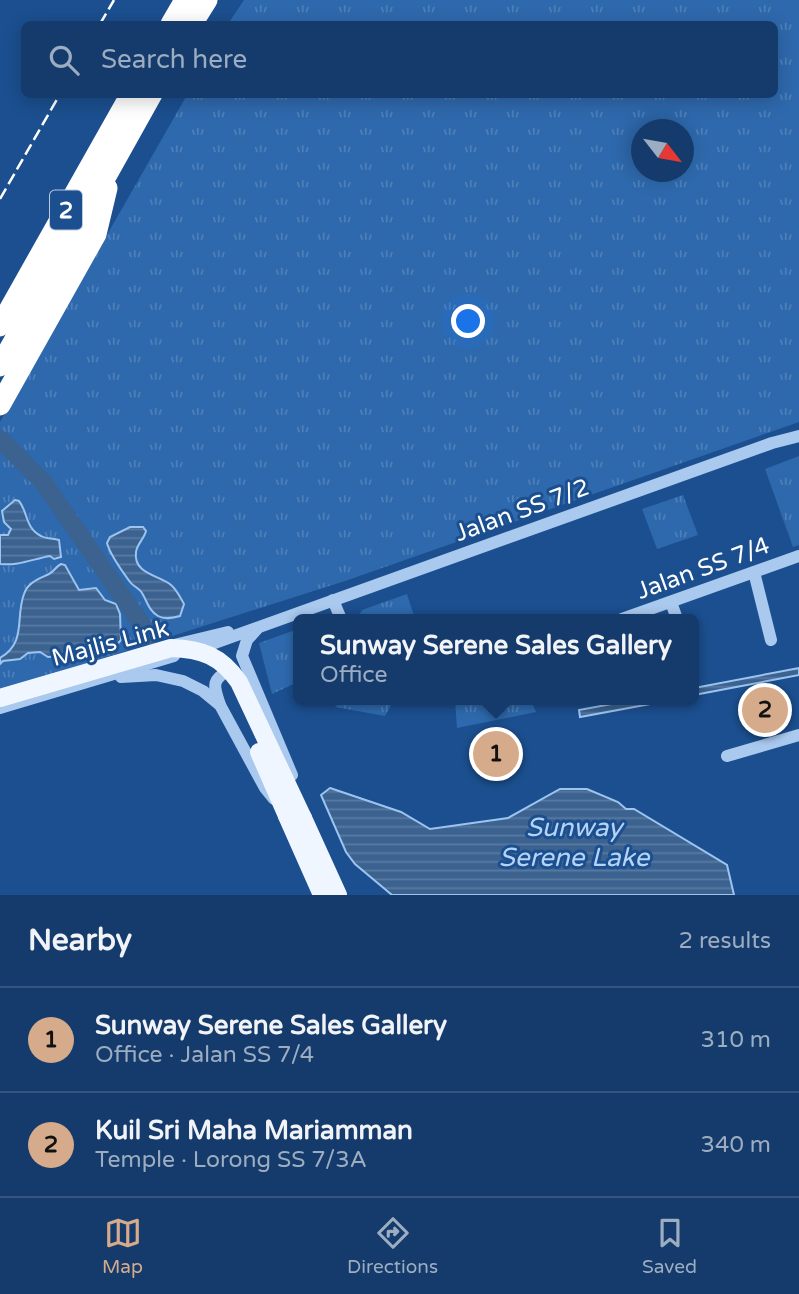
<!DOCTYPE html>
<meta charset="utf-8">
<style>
:root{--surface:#143b6b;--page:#1d4271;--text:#f1f3f6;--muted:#9dadc1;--line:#33557e;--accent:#d6ab8b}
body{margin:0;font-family:"Varela Round",sans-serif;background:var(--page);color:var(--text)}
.compass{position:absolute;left:631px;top:119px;width:63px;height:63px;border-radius:50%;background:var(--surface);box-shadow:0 4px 18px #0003;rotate:121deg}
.you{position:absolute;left:469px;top:322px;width:24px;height:24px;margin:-18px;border:5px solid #fff;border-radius:50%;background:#1a73e8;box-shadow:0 0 0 10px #1a73e833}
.badge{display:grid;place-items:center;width:46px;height:46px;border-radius:50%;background:var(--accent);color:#111;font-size:23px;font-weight:700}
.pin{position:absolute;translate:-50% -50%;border:4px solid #fff;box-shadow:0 2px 7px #0006}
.popup{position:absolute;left:293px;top:614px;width:406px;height:91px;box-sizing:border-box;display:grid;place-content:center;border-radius:10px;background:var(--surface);filter:drop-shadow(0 2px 5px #0005);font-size:23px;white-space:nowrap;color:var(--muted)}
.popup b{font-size:26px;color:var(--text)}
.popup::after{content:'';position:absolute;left:50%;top:100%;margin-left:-14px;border:14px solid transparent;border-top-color:var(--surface)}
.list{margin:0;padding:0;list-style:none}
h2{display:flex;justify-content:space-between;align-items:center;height:91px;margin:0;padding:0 28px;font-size:30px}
h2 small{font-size:23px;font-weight:400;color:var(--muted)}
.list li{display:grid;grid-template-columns:46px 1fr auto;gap:21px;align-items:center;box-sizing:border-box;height:105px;padding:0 28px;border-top:2px solid var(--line)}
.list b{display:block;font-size:26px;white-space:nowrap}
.list p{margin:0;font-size:23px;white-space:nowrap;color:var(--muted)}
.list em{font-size:23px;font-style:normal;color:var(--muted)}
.icon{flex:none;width:38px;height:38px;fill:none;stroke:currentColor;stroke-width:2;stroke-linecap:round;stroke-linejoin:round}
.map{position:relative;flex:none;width:799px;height:895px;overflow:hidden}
.search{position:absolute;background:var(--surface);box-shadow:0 4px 18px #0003;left:21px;right:21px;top:21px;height:77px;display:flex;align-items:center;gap:18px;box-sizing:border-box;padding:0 24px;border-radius:10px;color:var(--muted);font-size:26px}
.sheet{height:301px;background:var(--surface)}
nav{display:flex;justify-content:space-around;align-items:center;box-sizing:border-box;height:98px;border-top:2px solid var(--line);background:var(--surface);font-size:19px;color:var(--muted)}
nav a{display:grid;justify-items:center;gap:4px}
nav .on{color:var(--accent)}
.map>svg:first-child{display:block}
.grass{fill:url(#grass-tufts);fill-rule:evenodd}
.water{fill:url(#water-rules);stroke:#9cc4f0;stroke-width:2}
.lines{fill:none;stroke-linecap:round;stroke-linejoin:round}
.river{stroke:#3c6290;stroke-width:18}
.minor{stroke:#a9c9ee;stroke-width:12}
.major{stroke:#f0f6ff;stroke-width:18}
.highway{stroke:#fff;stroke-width:21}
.rail{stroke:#fff;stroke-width:2.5;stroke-dasharray:12 5;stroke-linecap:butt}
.major-bridge{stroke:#f0f6ff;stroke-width:18}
.labels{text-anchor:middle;stroke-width:6;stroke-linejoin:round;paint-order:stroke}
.shield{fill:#1b4f8f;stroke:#bbcadd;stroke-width:2}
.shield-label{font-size:23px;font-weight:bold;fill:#fff}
.street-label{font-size:24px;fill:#fff;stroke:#1b4f8f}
.water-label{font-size:26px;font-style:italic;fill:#b5d3f5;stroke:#1b4f8f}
</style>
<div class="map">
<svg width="799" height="895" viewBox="0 0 799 895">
<defs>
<pattern id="grass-tufts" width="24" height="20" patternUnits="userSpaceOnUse" patternTransform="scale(1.75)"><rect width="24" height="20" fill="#2e69ad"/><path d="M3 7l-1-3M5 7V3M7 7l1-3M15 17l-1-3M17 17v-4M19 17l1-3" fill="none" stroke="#4d80b9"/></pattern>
<pattern id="water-rules" width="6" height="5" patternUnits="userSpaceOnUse" patternTransform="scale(1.75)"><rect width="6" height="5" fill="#3c6290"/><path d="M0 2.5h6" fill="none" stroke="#597aa1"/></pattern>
</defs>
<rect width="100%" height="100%" fill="#1b4f8f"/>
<!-- grass -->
<g class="grass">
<path d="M244,0H799V422L348,580L0,691V422L187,95L774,94V24H228ZM642,130H684V172H642Z"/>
<polygon points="799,456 799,545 793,547 765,469"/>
<polygon points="683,495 698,535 657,549 642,509"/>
<polygon points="407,594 415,619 357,619 362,610"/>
<polygon points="298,629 298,682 272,694 259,643"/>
<polygon points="342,700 394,700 385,716 335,707"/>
<polygon points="455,700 531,700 536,712 457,728"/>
</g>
<!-- water -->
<g class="water">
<path d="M15,500L19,501C28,512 25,528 41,536C46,539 53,538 59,540L61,557L54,559L50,556C33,559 18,566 0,564V535H8L11,529L4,522L2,511Z"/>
<path d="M130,527H143L146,531C144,539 137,544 136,552C133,574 159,575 171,585C177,590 180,597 184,604L180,616C173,618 165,620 158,616C149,611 147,601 142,593C140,589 133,586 130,582C122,571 110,555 107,543L110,537Z"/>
<path d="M61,564L65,565L79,590L96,588L105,600L116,604L120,614L121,640L116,646L84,647L61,656L48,657L40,652L28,653L20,659L3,661L0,664V658C27,642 15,618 24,594C28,582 39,579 49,574C55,571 55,567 61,564Z"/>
<polygon points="799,668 799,675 694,695 694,688"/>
<polygon points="633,700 672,700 580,717 579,710"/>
<polygon points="330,788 401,812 430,829 508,818 560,789 587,789 618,802 626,809 634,809 727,865 734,895 392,895 355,864 346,852 321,795"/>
</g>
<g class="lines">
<!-- river -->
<polyline class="river" points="0,439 43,482 150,636"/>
<!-- minor -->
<g class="minor">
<polyline points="754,572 771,640"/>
<polyline points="333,600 341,619"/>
<polyline points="671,602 677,619"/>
<polyline points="622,619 799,556"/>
<polyline points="257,629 247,640 242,656 292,775"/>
<polyline points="174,645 228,632"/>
<polyline points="195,650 772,443 799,436"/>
<polyline points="121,677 156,675 183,681 203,691 220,705 265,788 274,799"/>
<path d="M220,705C214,686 210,680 230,670L234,672"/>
<polyline points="0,708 174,656"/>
<polyline points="727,756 799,735"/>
</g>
<!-- major -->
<g class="major">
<polyline points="287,816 322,895"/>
<polyline points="303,818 338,895"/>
</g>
<!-- highway -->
<g class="highway">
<polyline points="171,24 185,0"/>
<polyline points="192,24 207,0"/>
<polyline points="0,326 131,94"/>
<polyline points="0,366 152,94"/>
<polyline points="0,405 96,234 107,188"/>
</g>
<!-- rail -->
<g class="rail">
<polyline points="100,24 114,0"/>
<polyline points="0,199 60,94"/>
</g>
<!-- major-bridge -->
<g class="major-bridge">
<path d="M0,698L171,648C202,649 221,656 239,682L303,818"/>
<polyline points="259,752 287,816"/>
</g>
</g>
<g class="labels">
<!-- shield labels -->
<rect class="shield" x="50" y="190.5" width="32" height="39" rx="5"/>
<g class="shield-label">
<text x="66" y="218">2</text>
</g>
<!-- street labels -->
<g class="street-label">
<text transform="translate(522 510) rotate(-20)" y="8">Jalan SS 7/2</text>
<text transform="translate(703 568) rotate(-20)" y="8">Jalan SS 7/4</text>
<text transform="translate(110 643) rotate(-15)" y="8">Majlis Link</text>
</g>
<!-- water labels -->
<g class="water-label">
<text x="574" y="836">Sunway<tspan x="574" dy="30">Serene Lake</tspan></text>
</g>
</g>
</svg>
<svg class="compass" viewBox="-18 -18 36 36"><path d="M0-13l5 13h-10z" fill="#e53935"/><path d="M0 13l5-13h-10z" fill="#9dadc1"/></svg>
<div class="you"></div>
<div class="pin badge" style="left:496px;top:754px">1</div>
<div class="popup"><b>Sunway Serene Sales Gallery</b>Office</div>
<div class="pin badge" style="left:765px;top:710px">2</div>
<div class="search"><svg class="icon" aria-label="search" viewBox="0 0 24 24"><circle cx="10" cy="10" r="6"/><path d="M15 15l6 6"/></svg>Search here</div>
</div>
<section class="sheet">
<h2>Nearby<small>2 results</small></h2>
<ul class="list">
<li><span class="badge">1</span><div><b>Sunway Serene Sales Gallery</b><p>Office · Jalan SS 7/4</p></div><em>310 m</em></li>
<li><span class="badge">2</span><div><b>Kuil Sri Maha Mariamman</b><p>Temple · Lorong SS 7/3A</p></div><em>340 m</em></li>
</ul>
</section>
<nav>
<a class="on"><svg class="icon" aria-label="map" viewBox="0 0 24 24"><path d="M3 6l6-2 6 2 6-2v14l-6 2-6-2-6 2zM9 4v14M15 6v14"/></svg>Map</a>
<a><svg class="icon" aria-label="directions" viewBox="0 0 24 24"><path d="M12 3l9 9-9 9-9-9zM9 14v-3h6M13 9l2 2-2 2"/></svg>Directions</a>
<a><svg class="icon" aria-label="saved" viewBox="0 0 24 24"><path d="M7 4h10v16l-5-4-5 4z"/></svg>Saved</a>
</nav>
